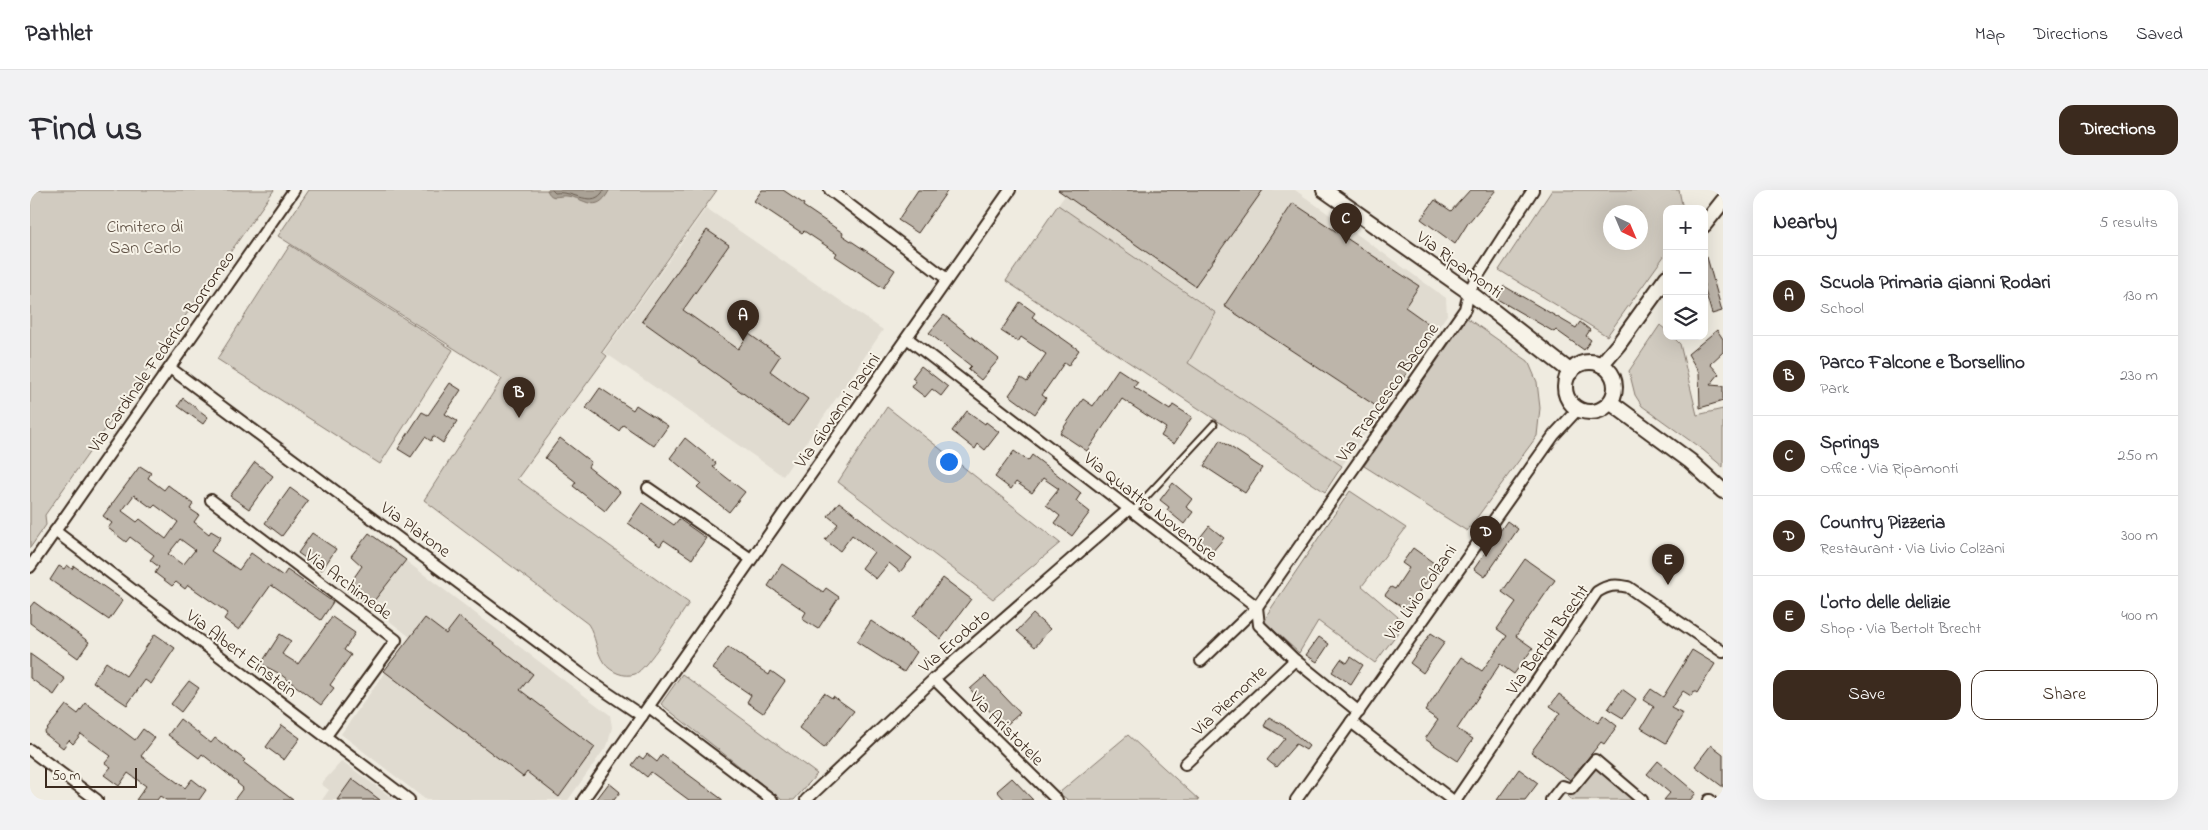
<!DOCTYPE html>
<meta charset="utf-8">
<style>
:root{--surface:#fff;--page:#f2f2f3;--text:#2b2b33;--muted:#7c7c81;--line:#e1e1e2;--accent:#3b2a1e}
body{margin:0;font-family:"Indie Flower",sans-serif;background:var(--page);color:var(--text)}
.controls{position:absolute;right:15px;top:15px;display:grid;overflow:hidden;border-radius:10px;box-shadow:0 5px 20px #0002}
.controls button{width:45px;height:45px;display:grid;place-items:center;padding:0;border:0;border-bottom:1px solid var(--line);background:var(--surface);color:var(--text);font:25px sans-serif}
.compass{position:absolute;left:1573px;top:15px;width:45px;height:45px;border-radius:50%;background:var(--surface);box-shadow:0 5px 20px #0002;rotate:136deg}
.scale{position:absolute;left:15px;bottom:12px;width:92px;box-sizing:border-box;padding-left:5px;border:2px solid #3b2a1e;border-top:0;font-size:14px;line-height:18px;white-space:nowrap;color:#3b2a1e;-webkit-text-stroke:4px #f7f3e8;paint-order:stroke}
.you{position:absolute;left:918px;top:271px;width:18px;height:18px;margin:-12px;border:4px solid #fff;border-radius:50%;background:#1a73e8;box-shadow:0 0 0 8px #1a73e833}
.badge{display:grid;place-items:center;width:32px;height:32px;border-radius:50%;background:var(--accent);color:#fff;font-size:16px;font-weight:700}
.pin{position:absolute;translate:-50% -41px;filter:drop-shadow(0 1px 2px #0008)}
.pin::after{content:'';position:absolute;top:26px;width:18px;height:15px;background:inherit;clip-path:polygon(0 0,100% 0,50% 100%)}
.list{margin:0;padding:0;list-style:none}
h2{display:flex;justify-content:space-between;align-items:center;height:65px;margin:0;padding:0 20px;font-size:21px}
h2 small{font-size:16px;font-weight:400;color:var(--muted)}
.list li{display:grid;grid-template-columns:32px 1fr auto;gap:15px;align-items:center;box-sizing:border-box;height:80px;padding:0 20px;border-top:1px solid var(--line)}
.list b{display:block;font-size:19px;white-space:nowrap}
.list p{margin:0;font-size:16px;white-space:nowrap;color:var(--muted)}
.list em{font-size:16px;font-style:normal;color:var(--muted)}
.actions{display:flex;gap:10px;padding:15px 20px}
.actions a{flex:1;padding:11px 0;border:1px solid var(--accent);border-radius:15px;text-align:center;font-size:18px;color:var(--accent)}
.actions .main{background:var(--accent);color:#fff}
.icon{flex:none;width:28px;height:28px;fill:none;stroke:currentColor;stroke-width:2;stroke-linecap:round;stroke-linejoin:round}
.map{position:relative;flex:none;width:1693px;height:610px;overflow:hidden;border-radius:15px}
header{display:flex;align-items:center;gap:30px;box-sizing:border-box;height:70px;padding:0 25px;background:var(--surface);border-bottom:1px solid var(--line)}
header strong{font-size:24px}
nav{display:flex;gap:28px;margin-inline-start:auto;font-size:18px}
.intro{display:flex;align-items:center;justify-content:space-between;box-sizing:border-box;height:120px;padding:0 30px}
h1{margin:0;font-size:35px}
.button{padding:12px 22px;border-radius:15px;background:var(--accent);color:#fff;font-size:18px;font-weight:700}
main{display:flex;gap:30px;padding:0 30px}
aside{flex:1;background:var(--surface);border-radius:15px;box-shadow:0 5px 20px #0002}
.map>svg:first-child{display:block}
.built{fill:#e0dbd0}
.green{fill:#d1cbc0;stroke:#867a6f;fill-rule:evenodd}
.water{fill:#aaa296;stroke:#7e7266}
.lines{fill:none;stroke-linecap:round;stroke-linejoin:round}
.shore{stroke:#675a4e;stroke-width:1}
.building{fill:#bdb5aa;stroke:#3b2a1e;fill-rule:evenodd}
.lane-casing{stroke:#3b2a1e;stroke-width:9}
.street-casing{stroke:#3b2a1e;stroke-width:14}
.secondary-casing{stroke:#3b2a1e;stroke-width:18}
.lane{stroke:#f7f3e8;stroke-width:5}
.street{stroke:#f7f3e8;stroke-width:10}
.secondary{stroke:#f7f3e8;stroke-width:14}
.labels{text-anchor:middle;stroke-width:4;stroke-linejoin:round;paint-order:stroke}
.park-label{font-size:18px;fill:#605246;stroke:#f7f3e8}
.street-label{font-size:18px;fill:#3b2a1e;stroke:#f7f3e8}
</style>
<header>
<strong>Pathlet</strong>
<nav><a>Map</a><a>Directions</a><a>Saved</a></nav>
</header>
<div class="intro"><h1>Find us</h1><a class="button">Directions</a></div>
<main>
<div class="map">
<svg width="1693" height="610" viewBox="0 0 1693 610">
<rect width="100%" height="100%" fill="#efebe0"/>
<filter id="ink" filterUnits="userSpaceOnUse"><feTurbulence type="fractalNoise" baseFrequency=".02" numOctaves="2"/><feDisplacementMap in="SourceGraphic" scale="10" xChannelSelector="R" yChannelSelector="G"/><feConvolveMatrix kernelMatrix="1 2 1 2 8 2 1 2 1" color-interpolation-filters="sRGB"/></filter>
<g filter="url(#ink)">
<!-- built -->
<g class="built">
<polygon points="1039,0 1265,0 1416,108 1417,125 1312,276 1158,173 1186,122 1028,15"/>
<polygon points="676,18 853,140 753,286 574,162"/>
<polygon points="376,371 580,525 582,537 578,554 538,610 396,610 311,544 380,447 340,416"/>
<polygon points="312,571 365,610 292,610 299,600 291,594"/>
</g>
<!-- green -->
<g class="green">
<polygon points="0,0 244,0 15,325 16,335 0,358"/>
<path d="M279,0H687L572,162L577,166L487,289L659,413C650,426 616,480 605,484C594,488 581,482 574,473C566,462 566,446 558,434L394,310L472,189L248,46Z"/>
<path d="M1522,0H1649L1653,19H1637V62L1577,146L1469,80ZM1580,22H1610V52H1580Z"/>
<polygon points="1028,15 1186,123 1158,173 1312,276 1295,302 976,91"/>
<polygon points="260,55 423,160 350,274 187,169"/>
<polygon points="1437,128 1498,171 1507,192 1510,218 1507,246 1437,341 1334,276"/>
<polygon points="1630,135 1637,141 1637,146 1642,146 1650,154 1667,225 1693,219 1693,277 1673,260 1612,216 1605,205 1599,181"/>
<polygon points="857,217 1030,353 963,409 808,292"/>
<polygon points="1320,301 1376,338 1332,396 1375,433 1345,473 1288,431 1269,463 1235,432 1238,423"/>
<polygon points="652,484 787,584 764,610 752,610 631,514"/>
<polygon points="1098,545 1169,610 1038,610 1029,603"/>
<polygon points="1565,570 1606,610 1542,610 1537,606"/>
</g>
<!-- water -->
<path class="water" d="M517,0H579V1C566,25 555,8 537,6C527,5 522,11 517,0Z"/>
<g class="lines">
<!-- shore -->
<path class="shore" d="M522,0L525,3C544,0 563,20 574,0"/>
</g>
<!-- building -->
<g class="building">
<polygon points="732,0 753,0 774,14 773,16 813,43 812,45 865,80 853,98 805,66 807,63 774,41 772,43 724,11"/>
<polygon points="888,0 918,0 888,43 868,30"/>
<polygon points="1028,0 1233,0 1165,96"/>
<polygon points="1440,0 1466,0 1438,33 1425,54 1391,29 1405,10 1421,21"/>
<polygon points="1263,13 1389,96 1375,117 1406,139 1352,220 1194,116"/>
<polygon points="677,40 699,55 653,120 708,159 719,144 750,166 740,181 778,209 759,236 612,131"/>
<polygon points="1677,67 1692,121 1682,124 1674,97 1674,68"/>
<polygon points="1474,96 1546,138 1550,132 1560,140 1556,146 1561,150 1554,160 1526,140 1524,142 1467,109"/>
<polygon points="990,112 1005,123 1002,127 1049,160 1038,176 1034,173 1012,205 1016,208 1005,224 979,205 991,188 997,192 1016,164 991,147 988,152 971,141"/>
<polygon points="914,125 969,169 951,190 938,179 941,176 899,143"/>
<polygon points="1687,140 1693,149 1693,162 1680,174 1689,184 1680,195 1693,196 1693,211 1670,218 1669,183 1658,164"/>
<polygon points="891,176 918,197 911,206 902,199 895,207 882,197 886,191 882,188"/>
<polygon points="1088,179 1108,192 1104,197 1140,220 1143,215 1162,227 1144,254 1131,246 1136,238 1092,209 1057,261 1030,243 1053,209 1063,216"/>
<polygon points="420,193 431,200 415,224 427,231 413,253 403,246 401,251 395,247 381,267 368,259 392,222 398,225"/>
<polygon points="570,198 603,220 606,215 638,236 624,256 593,235 589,241 556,218"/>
<polygon points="153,208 178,227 173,234 148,216"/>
<polygon points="937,221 955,234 956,232 969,242 955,260 948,254 945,259 922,241"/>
<polygon points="530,248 561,272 558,277 590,302 575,321 543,296 546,292 515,268"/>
<polygon points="655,248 686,273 683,277 715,302 699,322 667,297 671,293 640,268"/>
<polygon points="1190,250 1232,278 1215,303 1174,276"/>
<polygon points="984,261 998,271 1002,265 1051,303 1046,311 1060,322 1042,346 1025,333 1030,326 1016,315 1029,299 1013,288 1002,303 986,292 981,299 965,287"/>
<polygon points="225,272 243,286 219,319 200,306"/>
<path d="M110,276L121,283L118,288L134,300L138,295L163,314L160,319L169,325L164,332L179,344L181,341L191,347L181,361L209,380L221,363L253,386L257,380L303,412L291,430L241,395L209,440L194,429L198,423L158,395L155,399L146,392L142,396L125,383L129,377L120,370L124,365L100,347L96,352L78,338L82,333L73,326ZM104,305L122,318L125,315L148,332L136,349L110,329L107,332L92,321ZM150,349L165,360L153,375L138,364Z"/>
<polygon points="1143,293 1162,309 1156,317 1163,322 1154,334 1137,320 1139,317 1130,310"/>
<polygon points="260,298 278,311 252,346 235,333"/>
<polygon points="809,312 882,368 870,382 859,373 846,389 832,378 844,362 822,345 810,361 795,350 808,334 798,326"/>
<polygon points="612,313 644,335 649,329 676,348 662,369 634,350 630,356 598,333"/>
<polygon points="1477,331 1488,339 1455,387 1444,379"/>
<polygon points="1179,336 1194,348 1182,362 1168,350"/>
<polygon points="282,343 306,359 292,380 268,363"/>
<polygon points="339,343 376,370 340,416 316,399 332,376 321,366"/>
<polygon points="1383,358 1408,376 1376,420 1355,405 1361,397 1365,399 1379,378 1372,373"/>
<polygon points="1495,369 1525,390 1486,446 1503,458 1484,484 1470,474 1427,539 1443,549 1428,571 1395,549 1408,530 1395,521 1431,467 1452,481 1477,446 1467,439 1486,412 1472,402"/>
<polygon points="752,374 793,402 796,398 809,407 788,439 772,429 776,422 738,396"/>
<polygon points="37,375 42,379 44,376 93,410 79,430 20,390 29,376 34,379"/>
<polygon points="913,388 941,409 911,449 883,427"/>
<polygon points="4,412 59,452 48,468 0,433 0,417"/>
<polygon points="1003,424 1020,439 1005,457 987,441"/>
<polygon points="302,427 325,443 314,460 321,465 300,495 304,498 291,515 250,484 231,474 250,444 261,451 252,464 268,474"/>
<polygon points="429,427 503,484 490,500 565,557 529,607 497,582 493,587 354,481 395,428 416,444"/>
<polygon points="841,431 887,462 874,482 827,452"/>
<polygon points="1401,443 1415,452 1393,483 1380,473"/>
<polygon points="125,444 145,458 121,494 115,490 97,515 63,492 76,472 96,486"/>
<polygon points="1289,447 1299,454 1287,472 1276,465"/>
<polygon points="698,457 739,485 741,481 755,491 733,523 717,512 721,505 683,479"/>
<polygon points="1662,460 1685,474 1667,503 1664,501 1661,506 1653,501 1641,518 1653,524 1636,553 1611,538 1624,517 1613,510 1621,499 1633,507"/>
<polygon points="0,464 35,489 24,505 0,488"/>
<polygon points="1321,467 1333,475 1321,494 1302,482 1311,469 1317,473"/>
<polygon points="955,486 990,523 974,537 940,499"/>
<polygon points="159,491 169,498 151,522 141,514"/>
<polygon points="1592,499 1606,509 1593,528 1578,519"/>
<polygon points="794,503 802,508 803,506 824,521 794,558 769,538"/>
<polygon points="1529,504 1568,533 1573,525 1587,536 1574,554 1571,552 1540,590 1501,562 1530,523 1520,516"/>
<polygon points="56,513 105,550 113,539 125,548 111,566 155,598 162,589 176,600 169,610 136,610 130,606 127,610 106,610 116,596 98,583 89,596 74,585 81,577 75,573 81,566 51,544 43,554 39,550 33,558 14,543 36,515 48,524"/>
<polygon points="1239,527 1258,538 1279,556 1276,560 1266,554 1246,577 1237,570 1255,548 1234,536"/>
<polygon points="150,529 181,553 185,548 215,570 213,572 263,610 204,610 213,598 207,593 208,592 172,564 169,568 138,545"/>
<polygon points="252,535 270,548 254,570 236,557"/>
<polygon points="1681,555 1693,564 1693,597 1665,576"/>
<polygon points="617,564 627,572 632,565 693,610 659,610 621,582 617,587 602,575 609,566 613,569"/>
<polygon points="1628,571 1666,603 1660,610 1634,610 1640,603 1617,584"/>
<polygon points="1489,579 1508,593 1495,610 1467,610"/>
<polygon points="982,588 1003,610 975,610 967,601"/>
<polygon points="322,589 350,610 307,610"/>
<polygon points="579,593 590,602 584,610 566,610"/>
</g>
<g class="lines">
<defs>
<polyline id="lane" points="1103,321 1184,234"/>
<g id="street">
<polyline points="800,0 917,89"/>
<polyline points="877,148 1227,417 1229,435 1265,470 1329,522"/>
<polyline points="140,178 563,493 612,526"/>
<polyline points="618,298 721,369"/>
<polyline points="181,310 366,450 295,547"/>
<polyline points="25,341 379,610"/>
<polyline points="0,377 264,0"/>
<polyline points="1171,471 1227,417 1435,119 1439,102 1444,92 1503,0"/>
<polyline points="904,489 1027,610"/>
<polyline points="619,517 742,610"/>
<polyline points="1321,532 1422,610"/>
<polyline points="0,560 67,610"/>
<polyline points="1155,574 1265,470"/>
<polyline points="553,610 980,0"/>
<polyline points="776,610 904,489 1099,319"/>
<polyline points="1266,610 1524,245 1548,219"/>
<path d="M1426,610L1567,402C1578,395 1585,394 1598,397L1693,462"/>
<polyline points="1521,610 1532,596 1541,599 1565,570 1612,610"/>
<polyline points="1679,610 1680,610"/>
</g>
<g id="secondary">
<polyline points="1294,0 1439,102 1541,182"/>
<polyline points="1674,35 1693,11"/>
<circle cx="1560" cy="197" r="25"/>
<polyline points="1571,175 1588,155 1637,87"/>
<polyline points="1580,212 1660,271 1693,301"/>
</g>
</defs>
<!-- lane casing -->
<use href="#lane" class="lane-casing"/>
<!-- street casing -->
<use href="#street" class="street-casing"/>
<!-- secondary casing -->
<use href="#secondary" class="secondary-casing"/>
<!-- lane -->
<use href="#lane" class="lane"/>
<!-- street -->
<use href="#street" class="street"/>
<!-- secondary -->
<use href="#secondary" class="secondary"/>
</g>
</g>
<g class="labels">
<!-- park labels -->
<g class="park-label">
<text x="115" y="42">Cimitero di<tspan x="115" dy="21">San Carlo</tspan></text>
</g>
<!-- street labels -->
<g class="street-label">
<text transform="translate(1430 74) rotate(36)" y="6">Via Ripamonti</text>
<text transform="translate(131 161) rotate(-55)" y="6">Via Cardinale Federico Borromeo</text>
<text transform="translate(1357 202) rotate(-55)" y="6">Via Francesco Bacone</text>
<text transform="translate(807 220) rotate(-55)" y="6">Via Giovanni Pacini</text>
<text transform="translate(1121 316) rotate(38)" y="6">Via Quattro Novembre</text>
<text transform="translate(386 339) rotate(36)" y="6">Via Platone</text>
<text transform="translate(319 394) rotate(37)" y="6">Via Archimede</text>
<text transform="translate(1390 402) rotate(-55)" y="6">Via Livio Colzani</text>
<text transform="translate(1517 449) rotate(-55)" y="6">Via Bertolt Brecht</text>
<text transform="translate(924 450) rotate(-41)" y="6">Via Erodoto</text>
<text transform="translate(212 463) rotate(37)" y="6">Via Albert Einstein</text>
<text transform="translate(1199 510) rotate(-43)" y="6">Via Piemonte</text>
<text transform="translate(977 538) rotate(45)" y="6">Via Aristotele</text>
</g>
</g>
</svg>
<div class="controls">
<button>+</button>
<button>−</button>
<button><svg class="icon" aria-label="layers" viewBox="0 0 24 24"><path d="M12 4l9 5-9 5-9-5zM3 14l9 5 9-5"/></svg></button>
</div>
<svg class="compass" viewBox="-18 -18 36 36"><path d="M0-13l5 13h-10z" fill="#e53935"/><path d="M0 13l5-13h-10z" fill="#7c7c81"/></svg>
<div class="scale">50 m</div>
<div class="you"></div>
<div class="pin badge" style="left:713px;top:151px">A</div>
<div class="pin badge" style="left:489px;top:228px">B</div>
<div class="pin badge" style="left:1316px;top:54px">C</div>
<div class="pin badge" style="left:1456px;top:367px">D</div>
<div class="pin badge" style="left:1638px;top:395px">E</div>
</div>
<aside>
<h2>Nearby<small>5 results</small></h2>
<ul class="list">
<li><span class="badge">A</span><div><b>Scuola Primaria Gianni Rodari</b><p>School</p></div><em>130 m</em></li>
<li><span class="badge">B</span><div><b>Parco Falcone e Borsellino</b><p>Park</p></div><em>230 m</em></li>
<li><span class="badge">C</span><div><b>Springs</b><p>Office · Via Ripamonti</p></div><em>250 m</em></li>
<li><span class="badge">D</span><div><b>Country Pizzeria</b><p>Restaurant · Via Livio Colzani</p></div><em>300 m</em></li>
<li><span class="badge">E</span><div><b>L'orto delle delizie</b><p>Shop · Via Bertolt Brecht</p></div><em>400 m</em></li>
</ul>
<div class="actions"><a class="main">Save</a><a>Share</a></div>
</aside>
</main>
